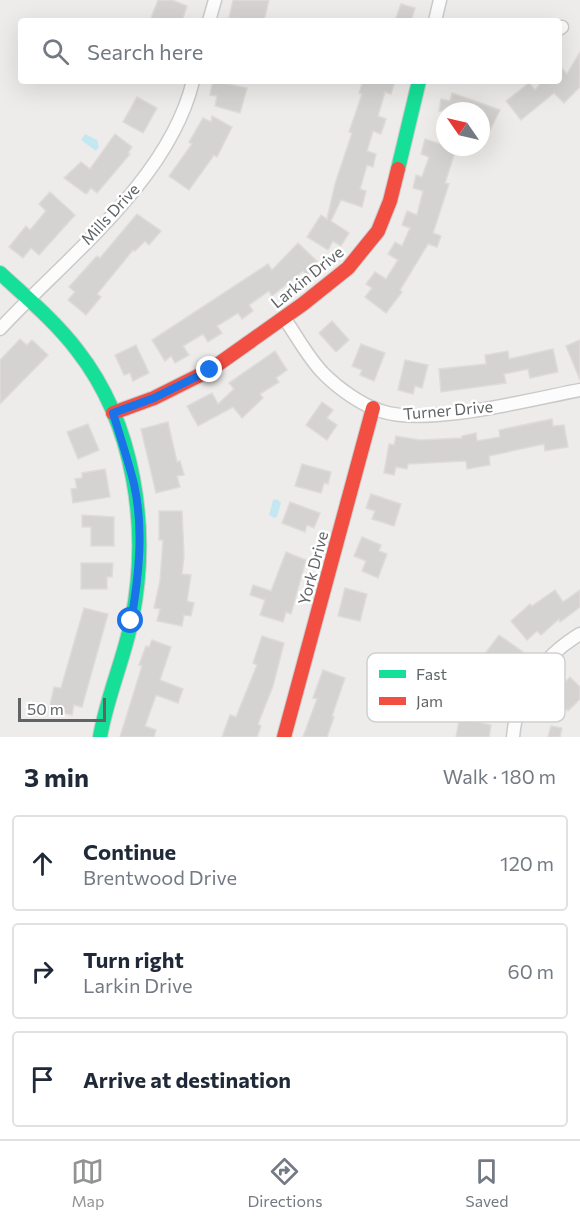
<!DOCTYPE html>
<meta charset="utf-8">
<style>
:root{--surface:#fff;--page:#f6f6f7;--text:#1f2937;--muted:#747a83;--line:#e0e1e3;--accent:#929494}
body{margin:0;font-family:Commissioner,sans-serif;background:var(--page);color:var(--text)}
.compass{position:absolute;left:436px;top:102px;width:54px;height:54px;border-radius:50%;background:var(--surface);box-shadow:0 6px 24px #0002;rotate:304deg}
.scale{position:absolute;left:18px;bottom:15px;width:88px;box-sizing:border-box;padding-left:6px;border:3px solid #606466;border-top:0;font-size:16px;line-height:21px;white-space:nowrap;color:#606466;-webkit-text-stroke:4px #fff;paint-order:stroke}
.stop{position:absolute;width:18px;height:18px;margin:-14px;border:4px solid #1a73e8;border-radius:50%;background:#fff}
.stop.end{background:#1a73e8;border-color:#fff;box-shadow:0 2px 6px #0008}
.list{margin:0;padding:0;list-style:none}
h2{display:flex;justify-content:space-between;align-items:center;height:78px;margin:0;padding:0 24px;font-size:26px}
h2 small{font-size:20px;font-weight:400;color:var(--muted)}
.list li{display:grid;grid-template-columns:39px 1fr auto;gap:18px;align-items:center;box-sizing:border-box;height:96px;margin:0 12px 12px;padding:0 12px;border:2px solid var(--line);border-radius:6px}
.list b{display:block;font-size:22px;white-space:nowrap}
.list p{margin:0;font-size:20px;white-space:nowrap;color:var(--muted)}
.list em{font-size:20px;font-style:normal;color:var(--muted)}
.icon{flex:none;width:33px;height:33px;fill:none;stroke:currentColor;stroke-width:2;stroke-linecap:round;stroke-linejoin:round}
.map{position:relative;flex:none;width:580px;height:737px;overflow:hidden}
.search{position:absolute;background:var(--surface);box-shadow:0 6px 24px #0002;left:18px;right:18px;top:18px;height:66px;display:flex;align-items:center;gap:15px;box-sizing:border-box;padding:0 21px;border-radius:6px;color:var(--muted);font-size:22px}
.sheet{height:402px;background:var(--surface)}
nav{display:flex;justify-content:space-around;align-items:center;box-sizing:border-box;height:84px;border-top:2px solid var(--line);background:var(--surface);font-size:16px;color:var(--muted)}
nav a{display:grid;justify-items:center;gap:3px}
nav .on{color:var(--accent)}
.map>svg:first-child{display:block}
.water{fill:#c5e7f2}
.building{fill:#d5d3d2;stroke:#dedbd9;stroke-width:1.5}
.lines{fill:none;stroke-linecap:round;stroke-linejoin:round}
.street-casing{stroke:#cbcac9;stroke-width:15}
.fast-casing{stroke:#cacaca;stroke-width:16}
.jam-casing{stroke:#cacaca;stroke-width:16}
.street{stroke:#fcfcfc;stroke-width:12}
.fast{stroke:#16e098;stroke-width:14}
.jam{stroke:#f24e42;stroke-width:14}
.route{stroke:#1a73e8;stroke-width:8}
.labels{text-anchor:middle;stroke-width:5;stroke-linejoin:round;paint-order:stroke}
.street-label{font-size:16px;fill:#606466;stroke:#fff}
.key{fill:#fff;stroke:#cfd0d1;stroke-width:1.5}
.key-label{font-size:16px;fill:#606466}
</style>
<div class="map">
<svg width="580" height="737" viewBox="0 0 580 737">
<rect width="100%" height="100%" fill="#eeecea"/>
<!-- water -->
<g class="water">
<polygon points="85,134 97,140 99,147 96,151 81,140"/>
<polygon points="273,500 277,499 281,503 277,517 274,518 269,515"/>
</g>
<!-- building -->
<g class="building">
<polygon points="158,0 172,0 187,6 182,21 150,21"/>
<polygon points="233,0 269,0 264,21 229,18"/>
<polygon points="401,4 415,8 411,21 395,21"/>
<polygon points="580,52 580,87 564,103 554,93 521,120 506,101 529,83 535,90 543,81 559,81 559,65 567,74"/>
<polygon points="213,81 247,88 240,113 215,106 217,96 210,95"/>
<polygon points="363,81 395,81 391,94 385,92 378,116 386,119 381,134 373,131 367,151 376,154 373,167 367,165 360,189 366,191 362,207 341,200 331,221 349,233 341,246 333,241 328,250 307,237 321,215 327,219 335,184 352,133 349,132 362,94 359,93"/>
<polygon points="452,93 500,110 490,130 481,127 481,111 439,111 441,99 450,101"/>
<polygon points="137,97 157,108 143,133 123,122"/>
<polygon points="212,116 232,127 217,157 214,155 189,190 169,176 192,144 189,142 203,118 211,122"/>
<polygon points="115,134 132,147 128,153 130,154 97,193 91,188 86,194 64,178 81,162 90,169"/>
<polygon points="425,139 456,149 445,183 449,184 433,233 441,236 437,247 428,244 400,290 402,292 386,313 365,297 372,288 366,284 375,272 386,279 398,260 388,254 395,242 402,246 410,228 402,225 407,211 417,215 423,191 413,188 416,175 422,177 429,157 421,154"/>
<polygon points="50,192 75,215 39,255 31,248 23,258 9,247 26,226 30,230 46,211 39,204"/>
<polygon points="137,214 161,231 149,245 145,241 135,251 133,250 97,294 101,297 86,315 68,300 75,292 69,287 97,256 100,258"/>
<polygon points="298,243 320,264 308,276 303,271 272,296 269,291 249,305 253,311 242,319 238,313 217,326 222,333 208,342 203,334 183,346 189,355 175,363 171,356 165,361 152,340 268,264 272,270"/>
<polygon points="332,321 349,340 336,352 319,333"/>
<polygon points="20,339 27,345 32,340 48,355 0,404 0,360"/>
<polygon points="580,340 580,380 566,346"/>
<polygon points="361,344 385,353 374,381 360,375 362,370 352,366"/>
<polygon points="136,345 149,373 133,381 130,373 124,375 115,355"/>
<polygon points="553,349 558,372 530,378 528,369 504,374 506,383 441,392 439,369 486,364 485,355 508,351 509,359"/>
<polygon points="275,351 287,370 276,378 279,382 260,394 263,398 242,418 233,407 198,426 187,406 212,393 218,404 234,389 229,383"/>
<polygon points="405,360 428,365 422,388 415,386 413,394 398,390"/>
<polygon points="322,402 333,410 327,418 337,425 327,440 306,425"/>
<polygon points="552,419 553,426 564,425 568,447 545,451 544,444 489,456 490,465 467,469 466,461 408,464 407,469 396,467 394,475 384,473 389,444 394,445 396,436 420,440 462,438 462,436 476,433 477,441 500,437 499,430"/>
<polygon points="168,422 177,462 180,461 184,475 177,476 180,487 156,493 141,429"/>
<polygon points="88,424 99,450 78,459 67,432"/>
<polygon points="302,464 331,472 328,484 324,483 321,493 295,486"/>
<polygon points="105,469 110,497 73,503 71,489 77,488 75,479 82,478 82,473"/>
<polygon points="371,494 401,504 394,526 372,519 375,511 366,508"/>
<polygon points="290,502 320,513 314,528 307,525 305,532 282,523"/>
<polygon points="159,511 182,511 184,556 182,574 191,575 187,601 194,603 191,616 184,615 182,626 157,621 160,609 154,608 160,581 163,540 159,540"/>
<polygon points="82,515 114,517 114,546 91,546 91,527 82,527"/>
<polygon points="362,537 381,545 379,551 387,554 378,578 362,571 366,561 354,556"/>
<polygon points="286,552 306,560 291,614 286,612 283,622 260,615 265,600 250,595 253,585 271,591"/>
<polygon points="81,563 113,563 112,577 107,577 107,589 81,589"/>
<polygon points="345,588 367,594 360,621 338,616"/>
<polygon points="555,590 563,602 580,590 580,607 560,622 559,619 541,635 537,631 527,640 511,621 530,604 532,606"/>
<polygon points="84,608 108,614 82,707 74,705 72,715 49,709 54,687 61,688"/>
<polygon points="499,635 523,652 515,663 506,657 499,666 484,655"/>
<polygon points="262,636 284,643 273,686 258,724 261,726 257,737 222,737 230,715 236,717 257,665 253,663"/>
<polygon points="152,640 171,647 160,680 183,689 178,703 156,695 145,726 156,730 154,737 120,737 142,666 139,665 146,646 149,647"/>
<polygon points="323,670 345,678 332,716 334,717 327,737 303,737 317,699 313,698"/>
<polygon points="570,677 580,687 580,699 568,711 552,695"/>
<polygon points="460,715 478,718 477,722 491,725 489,737 456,737"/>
<polygon points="551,726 562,728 560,737 548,737"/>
</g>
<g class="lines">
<defs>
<g id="street">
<polyline points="209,21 215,0"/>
<polyline points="435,21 440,0"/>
<polyline points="559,29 562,27"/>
<path d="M284,318C297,336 308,358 324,374C338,388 361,405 381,411C426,427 532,399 580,390"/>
<path d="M0,329C68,256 169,180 193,81"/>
<path d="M513,737C517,692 542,657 580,634"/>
</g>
<g id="fast">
<polyline points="398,169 419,81"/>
<path d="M0,273C27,298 55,321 77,350C135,424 150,529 132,619C124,659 107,696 100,737"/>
</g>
<g id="jam">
<polyline points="113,413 154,398 210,370 303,304 348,268 378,231 390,201 398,169"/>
<polyline points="284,737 373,408"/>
</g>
</defs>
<!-- street casing -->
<use href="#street" class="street-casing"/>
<!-- fast casing -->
<use href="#fast" class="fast-casing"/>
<!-- jam casing -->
<use href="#jam" class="jam-casing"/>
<!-- street -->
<use href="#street" class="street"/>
<!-- fast -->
<use href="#fast" class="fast"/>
<!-- jam -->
<use href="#jam" class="jam"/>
</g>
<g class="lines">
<!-- route -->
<path class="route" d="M131,621C139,576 144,529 134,484C128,460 120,436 113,413L154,398L210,370"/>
</g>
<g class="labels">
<!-- street labels -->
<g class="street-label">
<text transform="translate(110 214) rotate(-47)" y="6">Mills Drive</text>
<text transform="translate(307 277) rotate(-39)" y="6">Larkin Drive</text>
<text transform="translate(448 410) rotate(-5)" y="6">Turner Drive</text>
<text transform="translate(313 568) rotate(-75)" y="6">York Drive</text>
</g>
</g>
<!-- legend -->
<rect x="367" y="653" width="198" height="69" rx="9" class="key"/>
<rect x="379" y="670" width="27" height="8" fill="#16e098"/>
<rect x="379" y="697" width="27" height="8" fill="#f24e42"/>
<g class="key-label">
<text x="416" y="680">Fast</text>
<text x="416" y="707">Jam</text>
</g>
</svg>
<svg class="compass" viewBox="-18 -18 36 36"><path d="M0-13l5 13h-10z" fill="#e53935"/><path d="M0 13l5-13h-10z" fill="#747a83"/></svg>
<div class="scale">50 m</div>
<div class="stop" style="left:131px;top:621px"></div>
<div class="stop end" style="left:210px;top:370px"></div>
<div class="search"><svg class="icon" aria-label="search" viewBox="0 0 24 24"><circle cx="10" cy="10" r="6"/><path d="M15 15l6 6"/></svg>Search here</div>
</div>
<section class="sheet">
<h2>3 min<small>Walk · 180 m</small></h2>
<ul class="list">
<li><svg class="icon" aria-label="ahead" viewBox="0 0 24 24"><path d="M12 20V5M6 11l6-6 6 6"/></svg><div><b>Continue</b><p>Brentwood Drive</p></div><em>120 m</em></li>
<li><svg class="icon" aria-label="right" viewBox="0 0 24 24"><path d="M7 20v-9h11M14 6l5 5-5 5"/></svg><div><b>Turn right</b><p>Larkin Drive</p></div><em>60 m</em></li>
<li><svg class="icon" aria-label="arrive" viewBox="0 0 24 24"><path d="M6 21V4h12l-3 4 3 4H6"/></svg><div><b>Arrive at destination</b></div></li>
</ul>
</section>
<nav>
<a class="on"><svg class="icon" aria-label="map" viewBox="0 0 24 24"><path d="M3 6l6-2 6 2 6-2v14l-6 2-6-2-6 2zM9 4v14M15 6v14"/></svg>Map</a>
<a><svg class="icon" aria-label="directions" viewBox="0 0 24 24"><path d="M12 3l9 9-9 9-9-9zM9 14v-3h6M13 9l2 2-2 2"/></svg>Directions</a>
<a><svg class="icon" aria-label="saved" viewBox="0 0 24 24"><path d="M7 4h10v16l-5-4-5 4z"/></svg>Saved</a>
</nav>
